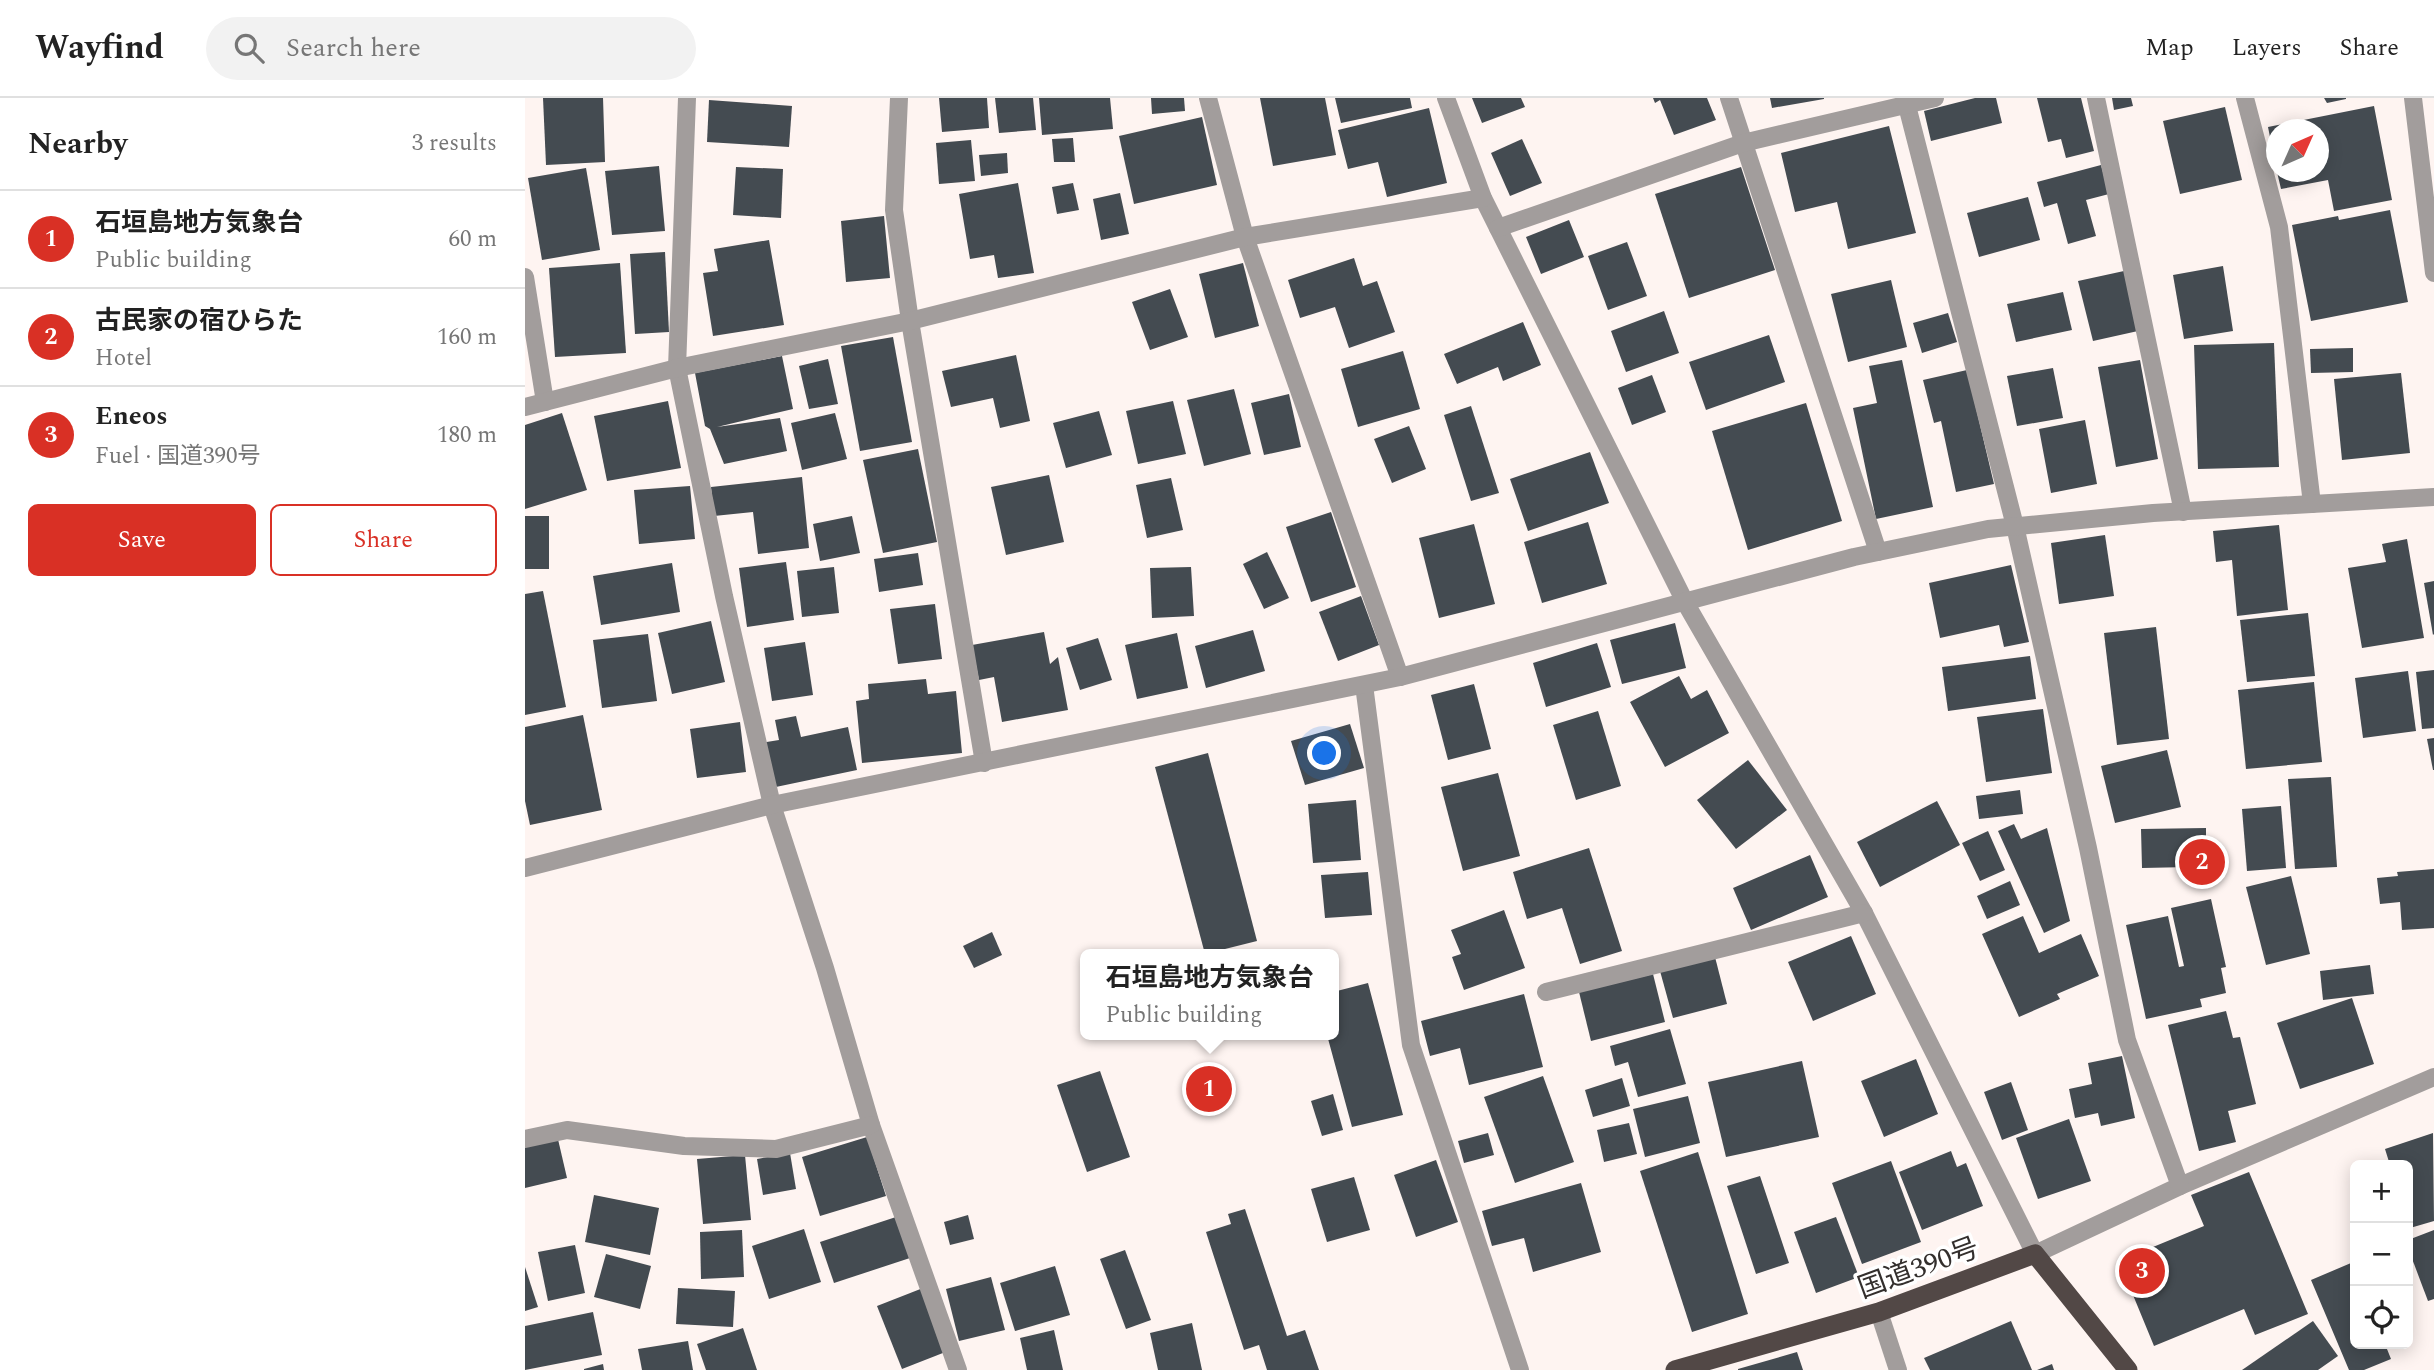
<!DOCTYPE html>
<meta charset="utf-8">
<style>
:root{--surface:#fff;--page:#f2f2f2;--text:#222;--muted:#767676;--line:#e0e0e0;--accent:#d93025}
body{margin:0;font-family:Spectral,"Noto Sans JP",serif;background:var(--page);color:var(--text)}
.controls{position:absolute;right:21px;bottom:21px;display:grid;overflow:hidden;border-radius:10px;box-shadow:0 4px 18px #0003}
.controls button{width:63px;height:63px;display:grid;place-items:center;padding:0;border:0;border-bottom:2px solid var(--line);background:var(--surface);color:var(--text);font:35px sans-serif}
.compass{position:absolute;left:1741px;top:21px;width:63px;height:63px;border-radius:50%;background:var(--surface);box-shadow:0 4px 18px #0003;rotate:45deg}
.you{position:absolute;left:800px;top:656px;width:24px;height:24px;margin:-18px;border:5px solid #fff;border-radius:50%;background:#1a73e8;box-shadow:0 0 0 10px #1a73e833}
.badge{display:grid;place-items:center;width:46px;height:46px;border-radius:50%;background:var(--accent);color:#fff;font-size:23px;font-weight:700}
.pin{position:absolute;translate:-50% -50%;border:4px solid #fff;box-shadow:0 2px 7px #0006}
.popup{position:absolute;left:555px;top:851px;width:259px;height:91px;box-sizing:border-box;display:grid;place-content:center;border-radius:10px;background:var(--surface);filter:drop-shadow(0 2px 5px #0005);font-size:23px;white-space:nowrap;color:var(--muted)}
.popup b{font-size:26px;color:var(--text)}
.popup::after{content:'';position:absolute;left:50%;top:100%;margin-left:-14px;border:14px solid transparent;border-top-color:var(--surface)}
.list{margin:0;padding:0;list-style:none}
h2{display:flex;justify-content:space-between;align-items:center;height:91px;margin:0;padding:0 28px;font-size:30px}
h2 small{font-size:23px;font-weight:400;color:var(--muted)}
.list li{display:grid;grid-template-columns:46px 1fr auto;gap:21px;align-items:center;box-sizing:border-box;height:98px;padding:0 28px;border-top:2px solid var(--line)}
.list b{display:block;font-size:26px;white-space:nowrap}
.list p{margin:0;font-size:23px;white-space:nowrap;color:var(--muted)}
.list em{font-size:23px;font-style:normal;color:var(--muted)}
.actions{display:flex;gap:14px;padding:21px 28px}
.actions a{flex:1;padding:16px 0;border:2px solid var(--accent);border-radius:10px;text-align:center;font-size:24px;color:var(--accent)}
.actions .main{background:var(--accent);color:#fff}
.icon{flex:none;width:38px;height:38px;fill:none;stroke:currentColor;stroke-width:2;stroke-linecap:round;stroke-linejoin:round}
.map{position:relative;flex:none;width:1909px;height:1272px;overflow:hidden}
header{display:flex;align-items:center;gap:42px;box-sizing:border-box;height:98px;padding:0 35px;background:var(--surface);border-bottom:2px solid var(--line)}
header strong{font-size:33px}
nav{display:flex;gap:38px;margin-inline-start:auto;font-size:24px}
.search{width:490px;height:63px;background:var(--page);display:flex;align-items:center;gap:18px;box-sizing:border-box;padding:0 24px;border-radius:38px;color:var(--muted);font-size:26px}
main{display:flex}
aside{flex:1;background:var(--surface)}
.map>svg:first-child{display:block}
.building{fill:#444b51}
.lines{fill:none;stroke-linecap:round;stroke-linejoin:round}
.service{stroke:#a29d9c;stroke-width:18}
.minor{stroke:#a29d9c;stroke-width:18}
.tertiary{stroke:#a29d9c;stroke-width:18}
.trunk{stroke:#524846;stroke-width:19}
.labels{text-anchor:middle;stroke-width:7;stroke-linejoin:round;paint-order:stroke}
.street-label{font-size:28px;fill:#332f2d;stroke:#fff}
</style>
<header>
<strong>Wayfind</strong>
<div class="search"><svg class="icon" aria-label="search" viewBox="0 0 24 24"><circle cx="10" cy="10" r="6"/><path d="M15 15l6 6"/></svg>Search here</div>
<nav><a>Map</a><a>Layers</a><a>Share</a></nav>
</header>
<main>
<aside>
<h2>Nearby<small>3 results</small></h2>
<ul class="list">
<li><span class="badge">1</span><div><b>石垣島地方気象台</b><p>Public building</p></div><em>60 m</em></li>
<li><span class="badge">2</span><div><b>古民家の宿ひらた</b><p>Hotel</p></div><em>160 m</em></li>
<li><span class="badge">3</span><div><b>Eneos</b><p>Fuel · 国道390号</p></div><em>180 m</em></li>
</ul>
<div class="actions"><a class="main">Save</a><a>Share</a></div>
</aside>
<div class="map">
<svg width="1909" height="1272" viewBox="0 0 1909 1272">
<rect width="100%" height="100%" fill="#fef4f1"/>
<!-- building -->
<g class="building">
<polygon points="18,0 78,0 80,64 21,67"/>
<polygon points="414,0 462,0 464,30 417,34"/>
<polygon points="470,0 508,0 511,32 474,35"/>
<polygon points="514,0 585,0 588,31 517,37"/>
<polygon points="626,0 659,0 660,13 627,16"/>
<polygon points="735,0 800,0 811,57 748,68"/>
<polygon points="810,0 885,0 887,10 816,25"/>
<polygon points="947,0 996,0 1000,9 957,25"/>
<polygon points="1128,0 1182,0 1191,22 1149,37 1135,2 1130,5"/>
<polygon points="1245,0 1299,0 1299,1 1247,10"/>
<polygon points="1450,0 1471,0 1477,25 1406,43 1399,13"/>
<polygon points="1512,0 1556,0 1569,53 1541,60 1536,41 1523,44"/>
<polygon points="1587,0 1606,0 1608,8 1589,12"/>
<polygon points="1799,0 1821,0 1821,1 1802,5"/>
<polygon points="184,2 267,8 264,49 182,44"/>
<polygon points="1849,8 1867,102 1809,113 1803,82 1756,91 1752,74 1794,74 1794,32 1752,32 1750,64 1743,29"/>
<polygon points="1700,9 1717,82 1655,96 1638,23"/>
<polygon points="904,10 922,85 862,99 853,64 823,71 813,32"/>
<polygon points="677,19 692,87 609,106 594,38"/>
<polygon points="1364,28 1391,135 1323,151 1312,104 1270,114 1256,55"/>
<polygon points="548,40 550,64 529,64 527,41"/>
<polygon points="997,41 1017,85 985,98 966,55"/>
<polygon points="446,42 450,83 414,86 411,45"/>
<polygon points="482,55 483,75 456,78 454,57"/>
<polygon points="1576,67 1584,96 1561,102 1571,138 1543,146 1532,105 1519,109 1512,84"/>
<polygon points="134,68 140,133 87,137 80,73"/>
<polygon points="211,69 258,71 256,120 208,117"/>
<polygon points="1216,69 1250,172 1164,200 1130,96"/>
<polygon points="61,70 75,152 17,162 3,80"/>
<polygon points="493,85 509,175 473,180 469,157 445,161 434,96"/>
<polygon points="548,85 554,112 532,116 527,89"/>
<polygon points="595,95 604,136 576,142 568,101"/>
<polygon points="1503,99 1515,142 1454,159 1442,115"/>
<polygon points="1865,112 1883,204 1786,223 1767,127 1813,118 1814,122"/>
<polygon points="359,118 365,180 321,184 316,123"/>
<polygon points="1044,122 1059,159 1016,176 1001,139"/>
<polygon points="244,142 259,227 188,238 178,175 193,173 189,151"/>
<polygon points="1102,144 1122,198 1083,212 1063,158"/>
<polygon points="140,154 144,234 110,236 105,156"/>
<polygon points="829,160 838,188 852,183 870,234 824,250 810,209 775,220 763,182"/>
<polygon points="95,165 101,255 30,259 24,170"/>
<polygon points="718,165 734,228 690,240 674,176"/>
<polygon points="1698,168 1708,233 1659,241 1648,177"/>
<polygon points="1599,173 1613,233 1568,243 1553,183"/>
<polygon points="1366,182 1382,249 1323,264 1306,196"/>
<polygon points="645,191 663,239 625,252 607,204"/>
<polygon points="1538,194 1547,232 1491,244 1482,206"/>
<polygon points="1139,213 1154,255 1101,274 1086,233"/>
<polygon points="1423,215 1432,244 1397,255 1388,225"/>
<polygon points="998,224 1016,267 978,283 973,269 932,286 919,256"/>
<polygon points="1244,237 1260,284 1181,312 1164,264"/>
<polygon points="368,239 387,344 335,353 316,248"/>
<polygon points="1749,245 1754,369 1673,371 1669,247"/>
<polygon points="1828,250 1828,274 1786,275 1785,251"/>
<polygon points="878,253 895,311 833,329 816,271"/>
<polygon points="491,257 505,323 475,330 468,300 426,309 417,273"/>
<polygon points="257,258 268,311 192,329 255,320 262,353 199,366 185,331 180,328 170,275"/>
<polygon points="303,261 313,306 284,311 274,268"/>
<polygon points="1377,262 1408,409 1351,421 1328,310 1352,305 1344,268"/>
<polygon points="1615,262 1633,361 1591,369 1573,269"/>
<polygon points="1528,270 1538,320 1492,328 1482,278"/>
<polygon points="1442,272 1469,386 1431,394 1416,323 1409,325 1398,282"/>
<polygon points="1876,275 1885,355 1817,362 1809,281"/>
<polygon points="1127,277 1141,314 1107,327 1093,290"/>
<polygon points="709,291 726,356 679,368 662,302"/>
<polygon points="764,296 776,349 739,357 726,305"/>
<polygon points="143,303 156,370 82,383 69,318"/>
<polygon points="648,303 661,356 613,366 601,313"/>
<polygon points="1281,305 1317,423 1223,452 1187,333"/>
<polygon points="946,308 974,395 946,403 919,317"/>
<polygon points="574,313 587,357 541,370 528,325"/>
<polygon points="37,315 62,392 0,411 0,327"/>
<polygon points="310,315 322,361 277,372 266,325"/>
<polygon points="1560,322 1572,386 1526,395 1514,331"/>
<polygon points="884,328 901,371 867,385 849,341"/>
<polygon points="393,351 412,444 358,455 338,362"/>
<polygon points="1065,354 1084,405 1003,433 985,381"/>
<polygon points="524,377 539,444 481,457 466,389"/>
<polygon points="277,379 284,450 233,456 228,414 189,418 186,389"/>
<polygon points="646,380 658,432 622,440 611,387"/>
<polygon points="165,388 170,441 114,446 109,392"/>
<polygon points="806,414 831,489 786,504 761,429"/>
<rect x="0" y="418" width="24" height="53"/>
<polygon points="327,418 335,455 295,463 288,426"/>
<polygon points="1063,424 1082,486 1017,505 999,444"/>
<polygon points="949,426 970,506 914,520 894,440"/>
<polygon points="1754,427 1763,512 1712,518 1707,462 1691,464 1688,433"/>
<polygon points="1580,437 1589,498 1534,506 1526,445"/>
<polygon points="1882,441 1899,540 1837,550 1823,470 1861,464 1857,446"/>
<polygon points="742,454 764,500 739,511 718,466"/>
<polygon points="393,455 398,487 354,494 349,461"/>
<polygon points="261,464 269,522 222,529 214,470"/>
<polygon points="147,465 155,514 76,527 68,478"/>
<polygon points="1486,467 1504,544 1479,549 1474,527 1415,540 1404,485"/>
<polygon points="309,469 314,515 277,519 272,473"/>
<polygon points="666,469 669,518 627,520 625,470"/>
<polygon points="1909,483 1909,536 1908,537 1899,485"/>
<polygon points="18,493 41,609 0,617 0,496"/>
<polygon points="836,498 854,547 813,563 794,514"/>
<polygon points="410,506 417,561 373,566 365,511"/>
<polygon points="1783,515 1790,578 1722,584 1715,522"/>
<polygon points="186,523 200,584 147,596 133,535"/>
<polygon points="1150,525 1161,570 1097,586 1085,542"/>
<polygon points="1631,529 1644,641 1592,647 1579,535"/>
<polygon points="728,532 740,573 681,590 670,548"/>
<polygon points="519,534 525,566 533,559 543,612 477,624 469,579 454,582 447,547"/>
<polygon points="652,535 663,590 612,601 600,547"/>
<polygon points="123,536 132,603 77,610 68,542"/>
<polygon points="573,540 587,582 555,592 541,550"/>
<polygon points="280,544 288,597 247,603 239,550"/>
<polygon points="1072,545 1086,589 1021,609 1008,565"/>
<polygon points="1505,558 1511,601 1423,613 1417,569"/>
<polygon points="1909,572 1909,630 1897,631 1891,574"/>
<polygon points="1883,573 1891,633 1838,640 1830,580"/>
<polygon points="1154,578 1166,601 1182,592 1204,635 1140,669 1105,604"/>
<polygon points="401,581 403,596 431,593 437,655 337,665 331,603 344,601 343,586"/>
<polygon points="1789,584 1797,664 1721,671 1713,592"/>
<polygon points="949,586 966,651 923,662 906,597"/>
<polygon points="1518,611 1527,675 1461,684 1452,619"/>
<polygon points="1073,613 1096,688 1051,702 1028,627"/>
<polygon points="58,617 77,712 5,727 0,703 0,629"/>
<polygon points="271,618 276,639 323,629 332,672 246,690 236,645 254,642 250,622"/>
<polygon points="215,624 221,674 172,680 165,631"/>
<polygon points="825,626 839,670 780,687 766,643"/>
<polygon points="1909,640 1909,672 1908,672 1902,641"/>
<polygon points="1642,652 1656,709 1590,725 1576,668"/>
<polygon points="683,655 732,843 680,856 630,669"/>
<polygon points="1223,662 1262,712 1211,751 1172,702"/>
<polygon points="973,675 995,758 938,773 916,689"/>
<polygon points="1806,679 1812,769 1770,771 1763,681"/>
<polygon points="1495,692 1498,716 1454,721 1451,698"/>
<polygon points="831,702 836,762 788,765 783,706"/>
<polygon points="1412,703 1435,747 1355,789 1332,744"/>
<polygon points="1756,708 1761,770 1722,773 1717,711"/>
<polygon points="1489,726 1496,741 1522,730 1545,823 1519,835 1473,733"/>
<polygon points="1681,730 1681,746 1665,746 1665,769 1617,770 1616,731"/>
<polygon points="1463,733 1480,772 1455,783 1437,745"/>
<polygon points="1064,750 1097,853 1055,866 1037,810 1002,821 988,774"/>
<polygon points="1285,757 1303,799 1226,832 1208,790"/>
<polygon points="1909,771 1909,830 1877,832 1875,804 1855,806 1852,780 1873,778 1872,774"/>
<polygon points="843,774 847,817 800,820 796,777"/>
<polygon points="1766,778 1785,856 1741,867 1721,789"/>
<polygon points="1485,783 1495,807 1462,821 1452,798"/>
<polygon points="1686,801 1701,869 1696,870 1701,895 1675,901 1677,909 1621,921 1601,827 1643,818 1654,869 1659,868 1646,810"/>
<polygon points="979,812 1000,870 939,892 927,859 936,856 926,832"/>
<polygon points="1498,818 1514,855 1556,836 1574,878 1532,896 1535,901 1494,919 1457,836"/>
<polygon points="467,834 477,857 449,870 438,848"/>
<polygon points="1326,838 1351,896 1288,923 1263,864"/>
<polygon points="1190,859 1202,906 1148,920 1135,873"/>
<polygon points="1845,867 1849,896 1798,902 1795,873"/>
<polygon points="1128,876 1140,924 1066,943 1054,894"/>
<polygon points="843,885 878,1017 827,1029 802,937 808,937 808,894"/>
<polygon points="999,896 1018,969 944,987 935,950 905,958 896,923"/>
<polygon points="1827,900 1849,966 1775,991 1752,925"/>
<polygon points="1701,913 1708,940 1715,939 1731,1006 1703,1013 1711,1044 1674,1053 1643,927"/>
<polygon points="1145,931 1161,986 1113,999 1103,964 1090,968 1085,948"/>
<polygon points="1597,958 1610,1020 1576,1028 1573,1015 1550,1020 1544,991 1567,986 1563,965"/>
<polygon points="1391,961 1413,1016 1359,1039 1336,983"/>
<polygon points="1277,963 1294,1039 1201,1059 1183,984"/>
<polygon points="575,973 605,1059 562,1074 532,987"/>
<polygon points="1018,978 1049,1064 990,1085 959,999"/>
<polygon points="1097,980 1105,1008 1068,1019 1060,992"/>
<polygon points="1486,984 1503,1032 1477,1042 1459,994"/>
<polygon points="808,996 818,1032 797,1038 786,1003"/>
<polygon points="1163,998 1175,1045 1120,1059 1108,1011"/>
<polygon points="1544,1021 1566,1083 1513,1101 1491,1040"/>
<polygon points="1104,1025 1112,1056 1079,1064 1072,1032"/>
<polygon points="963,1035 969,1057 939,1065 933,1043"/>
<polygon points="1908,1035 1909,1123 1885,1130 1883,1123 1883,1067 1865,1067 1860,1051"/>
<polygon points="32,1037 42,1080 0,1090 0,1044"/>
<polygon points="342,1039 361,1098 295,1118 277,1059"/>
<polygon points="1426,1053 1432,1069 1441,1065 1458,1108 1397,1132 1374,1074"/>
<polygon points="1173,1054 1223,1216 1167,1234 1115,1073"/>
<polygon points="265,1055 271,1091 238,1097 232,1061"/>
<polygon points="220,1057 226,1122 178,1126 172,1061"/>
<polygon points="911,1062 933,1124 891,1139 869,1077"/>
<polygon points="1366,1063 1396,1144 1337,1166 1307,1085"/>
<polygon points="1724,1074 1783,1216 1730,1237 1719,1211 1629,1248 1594,1163 1679,1128 1666,1097"/>
<polygon points="1235,1078 1264,1165 1231,1176 1202,1088"/>
<polygon points="829,1079 845,1132 802,1144 786,1091"/>
<polygon points="1056,1085 1076,1154 1008,1174 999,1140 967,1148 957,1113"/>
<polygon points="69,1097 134,1110 125,1157 60,1144"/>
<polygon points="720,1111 762,1238 780,1232 794,1272 742,1272 734,1247 719,1252 681,1134 706,1126 703,1116"/>
<polygon points="443,1117 449,1141 425,1147 419,1124"/>
<polygon points="374,1118 388,1159 309,1185 295,1144"/>
<polygon points="1311,1119 1334,1179 1291,1195 1269,1134"/>
<polygon points="279,1131 296,1184 244,1201 227,1148"/>
<polygon points="217,1132 219,1179 176,1181 175,1134"/>
<polygon points="1909,1132 1909,1201 1903,1203 1883,1150 1883,1142"/>
<polygon points="50,1147 60,1195 23,1203 13,1154"/>
<polygon points="600,1152 626,1222 601,1231 575,1161"/>
<polygon points="81,1156 126,1168 115,1211 69,1199"/>
<polygon points="1826,1165 1830,1175 1830,1246 1860,1246 1866,1261 1839,1272 1824,1272 1786,1182"/>
<polygon points="530,1168 545,1217 490,1233 475,1185"/>
<polygon points="0,1169 13,1209 0,1213"/>
<polygon points="466,1179 480,1232 434,1243 421,1191"/>
<polygon points="153,1190 210,1193 208,1229 151,1226"/>
<polygon points="398,1190 423,1253 377,1271 352,1208"/>
<polygon points="68,1214 77,1257 0,1272 0,1228"/>
<polygon points="1486,1223 1507,1272 1405,1272 1399,1260"/>
<polygon points="1788,1223 1813,1258 1793,1272 1717,1272"/>
<polygon points="667,1225 677,1272 633,1272 625,1235"/>
<polygon points="218,1230 232,1272 181,1272 172,1246"/>
<polygon points="529,1232 538,1272 502,1272 495,1240"/>
<polygon points="163,1243 168,1272 117,1272 113,1251"/>
<polygon points="1272,1254 1278,1272 1213,1272 1213,1271"/>
<polygon points="78,1266 79,1272 59,1272 59,1271"/>
<polygon points="1527,1266 1529,1272 1512,1272"/>
</g>
<g class="lines">
<!-- service -->
<g class="service">
<polyline points="683,0 720,139"/>
<polyline points="1204,0 1353,454"/>
<polyline points="1571,0 1658,414"/>
<polyline points="1720,0 1754,129 1787,406"/>
<polyline points="385,223 459,665"/>
<polyline points="152,270 162,0"/>
</g>
<!-- minor -->
<g class="minor">
<polyline points="374,0 369,112 385,223"/>
<polyline points="921,0 958,100 1160,504 1339,815 1510,1156 1655,1088 1909,979"/>
<polyline points="1380,0 1490,428 1563,750 1602,942 1655,1088"/>
<polyline points="973,130 1218,45 1410,0"/>
<polyline points="720,139 875,579"/>
<polyline points="0,179 20,304"/>
<polyline points="152,270 199,498 247,707 300,870 346,1027 433,1272"/>
<polyline points="0,309 152,270 385,223 720,139 958,100"/>
<polyline points="839,587 886,947 995,1272"/>
<polyline points="1021,894 1339,815"/>
<polyline points="0,1041 42,1032 159,1048 251,1051 346,1027"/>
<polyline points="1354,1214 1373,1272"/>
</g>
<!-- tertiary -->
<g class="tertiary">
<polyline points="1888,0 1909,175"/>
<polyline points="0,770 247,707 875,579 1329,459 1463,431 1628,415 1909,399"/>
</g>
<!-- trunk -->
<polyline class="trunk" points="1150,1272 1354,1214 1510,1156 1603,1272"/>
</g>
<g class="labels">
<!-- street labels -->
<g class="street-label">
<text transform="translate(1393 1169) rotate(-20)" y="10">国道390号</text>
</g>
</g>
</svg>
<div class="controls">
<button>+</button>
<button>−</button>
<button><svg class="icon" aria-label="locate" viewBox="0 0 24 24"><circle cx="12" cy="12" r="6"/><path d="M12 2v4M12 18v4M2 12h4M18 12h4"/></svg></button>
</div>
<svg class="compass" viewBox="-18 -18 36 36"><path d="M0-13l5 13h-10z" fill="#e53935"/><path d="M0 13l5-13h-10z" fill="#767676"/></svg>
<div class="you"></div>
<div class="pin badge" style="left:684px;top:991px">1</div>
<div class="popup"><b>石垣島地方気象台</b>Public building</div>
<div class="pin badge" style="left:1677px;top:764px">2</div>
<div class="pin badge" style="left:1617px;top:1173px">3</div>
</div>
</main>
